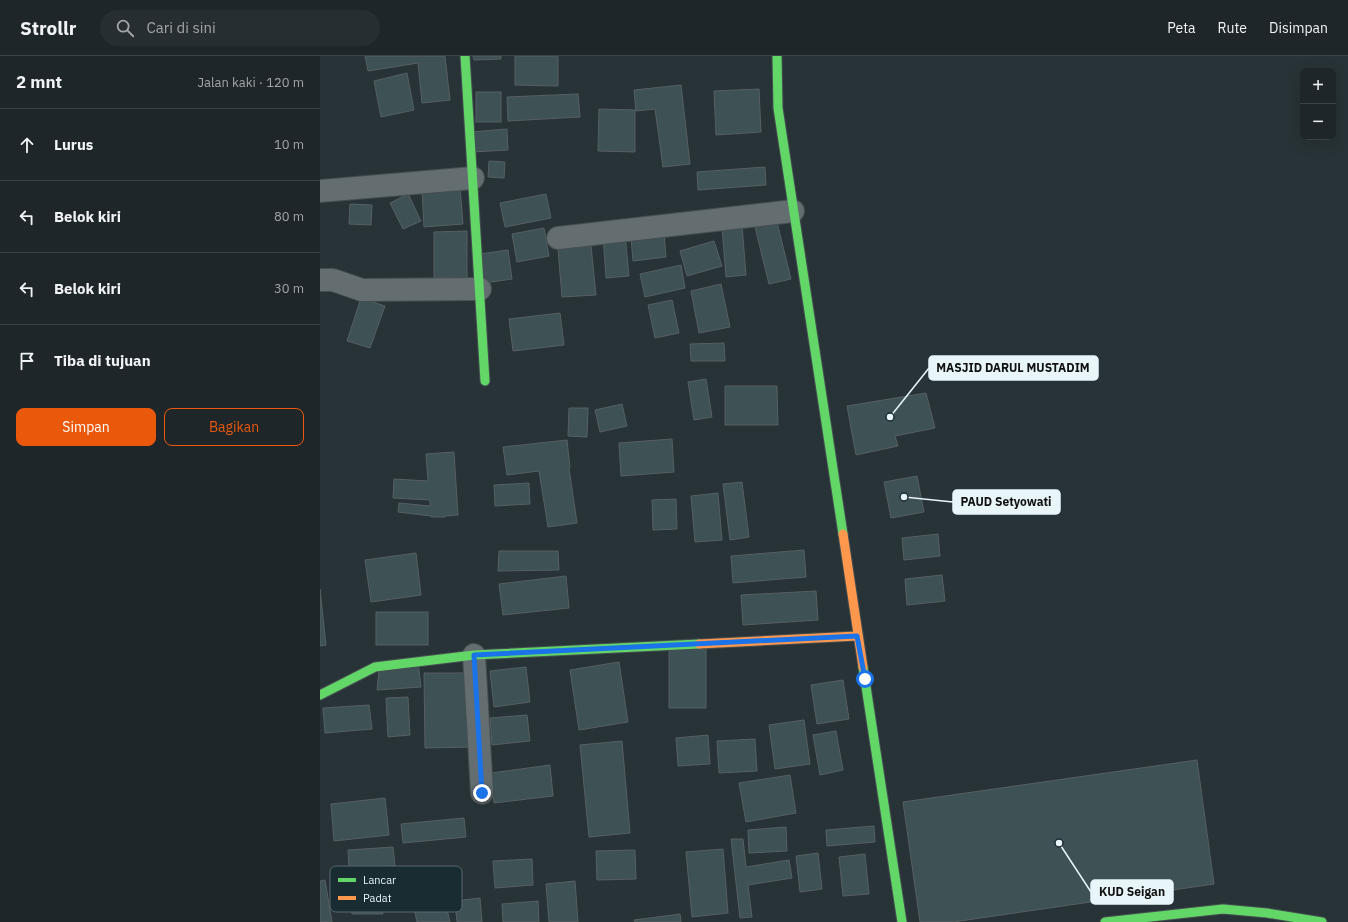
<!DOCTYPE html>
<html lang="id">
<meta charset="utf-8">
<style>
:root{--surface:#1e2629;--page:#262e31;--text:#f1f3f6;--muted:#a1a5a8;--line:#3c4346;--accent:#ea580c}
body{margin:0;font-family:"IBM Plex Sans",sans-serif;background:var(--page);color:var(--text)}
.controls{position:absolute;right:12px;top:12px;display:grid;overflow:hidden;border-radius:8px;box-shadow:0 4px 16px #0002}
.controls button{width:36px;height:36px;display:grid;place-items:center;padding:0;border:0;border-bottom:1px solid var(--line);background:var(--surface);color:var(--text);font:20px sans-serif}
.stop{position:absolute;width:12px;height:12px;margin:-9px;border:3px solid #1a73e8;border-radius:50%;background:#fff}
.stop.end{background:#1a73e8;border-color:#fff;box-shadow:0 1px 4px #0008}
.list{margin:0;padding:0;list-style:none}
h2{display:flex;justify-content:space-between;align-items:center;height:52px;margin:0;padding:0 16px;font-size:17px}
h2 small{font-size:13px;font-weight:400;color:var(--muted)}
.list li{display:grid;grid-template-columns:26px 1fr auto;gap:12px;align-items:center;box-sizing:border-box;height:72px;padding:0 16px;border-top:1px solid var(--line)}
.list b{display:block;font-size:15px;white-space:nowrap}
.list em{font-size:13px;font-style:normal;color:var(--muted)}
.actions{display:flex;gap:8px;padding:12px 16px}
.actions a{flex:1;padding:9px 0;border:1px solid var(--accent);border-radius:8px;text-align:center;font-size:14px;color:var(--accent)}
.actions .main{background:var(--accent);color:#fff}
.icon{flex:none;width:22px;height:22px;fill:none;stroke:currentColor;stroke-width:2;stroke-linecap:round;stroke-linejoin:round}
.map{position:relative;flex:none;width:1028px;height:866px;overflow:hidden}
header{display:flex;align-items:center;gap:24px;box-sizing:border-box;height:56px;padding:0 20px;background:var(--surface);border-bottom:1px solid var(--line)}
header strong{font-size:19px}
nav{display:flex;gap:22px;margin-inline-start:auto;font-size:14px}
.search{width:280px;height:36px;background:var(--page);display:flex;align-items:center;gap:10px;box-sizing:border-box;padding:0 14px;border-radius:22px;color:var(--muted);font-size:15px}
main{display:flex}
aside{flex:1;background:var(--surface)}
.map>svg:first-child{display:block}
.building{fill:#3e5154;stroke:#566062}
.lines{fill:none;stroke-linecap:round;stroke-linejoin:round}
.street-casing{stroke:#454f52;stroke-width:24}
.fast-casing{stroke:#454f52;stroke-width:11}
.slow-casing{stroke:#454f52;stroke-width:11}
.street{stroke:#646d70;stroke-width:22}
.fast{stroke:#63d668;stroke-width:9}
.slow{stroke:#ff974d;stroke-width:9}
.route{stroke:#1a73e8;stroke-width:5}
.key{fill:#182c32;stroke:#56686e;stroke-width:1}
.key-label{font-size:11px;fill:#e8f5f9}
.leader{fill:none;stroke:#e8f5f9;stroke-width:1.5}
.callout-dot{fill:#e8f5f9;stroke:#182c32;stroke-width:1.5}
.callout{fill:#e8f5f9;stroke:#e8f5f9;stroke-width:1.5}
.callout-label{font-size:12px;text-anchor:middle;font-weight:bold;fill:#111}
</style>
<header>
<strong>Strollr</strong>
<div class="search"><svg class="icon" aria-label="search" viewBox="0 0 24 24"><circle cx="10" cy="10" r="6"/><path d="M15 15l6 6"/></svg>Cari di sini</div>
<nav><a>Peta</a><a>Rute</a><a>Disimpan</a></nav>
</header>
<main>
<aside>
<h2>2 mnt<small>Jalan kaki · 120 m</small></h2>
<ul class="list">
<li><svg class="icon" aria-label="ahead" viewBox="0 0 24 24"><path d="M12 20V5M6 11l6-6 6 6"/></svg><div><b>Lurus</b></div><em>10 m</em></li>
<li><svg class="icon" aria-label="left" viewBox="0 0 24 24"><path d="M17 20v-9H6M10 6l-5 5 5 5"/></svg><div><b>Belok kiri</b></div><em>80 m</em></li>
<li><svg class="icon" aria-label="left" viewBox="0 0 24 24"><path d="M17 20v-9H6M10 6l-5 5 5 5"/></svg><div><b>Belok kiri</b></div><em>30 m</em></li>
<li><svg class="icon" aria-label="arrive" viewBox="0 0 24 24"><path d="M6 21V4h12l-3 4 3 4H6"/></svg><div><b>Tiba di tujuan</b></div></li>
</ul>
<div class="actions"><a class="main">Simpan</a><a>Bagikan</a></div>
</aside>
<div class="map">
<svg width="1028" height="866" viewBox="0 0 1028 866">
<rect width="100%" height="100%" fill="#283337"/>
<!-- building -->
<g class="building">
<polygon points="45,0 125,0 130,44 102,47 98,7 48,15"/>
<polygon points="153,0 181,0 181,3 154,4"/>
<polygon points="195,0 238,0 238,30 195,29"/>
<polygon points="87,17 94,54 61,61 54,25"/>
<polygon points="361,29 370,108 343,111 335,53 316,55 314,34"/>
<polygon points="439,33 441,76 396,79 394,35"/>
<rect x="156" y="36" width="25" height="30"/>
<polygon points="258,38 260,61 188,65 187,41"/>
<polygon points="279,53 315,54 315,96 278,95"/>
<polygon points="187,73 188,94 153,96 151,76"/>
<polygon points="169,105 185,106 184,122 168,121"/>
<polygon points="445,111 446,129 378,134 377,116"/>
<polygon points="140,131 143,168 104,171 102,134"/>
<polygon points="88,138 101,165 83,173 70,147"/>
<polygon points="226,138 231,162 185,171 180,147"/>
<polygon points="30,148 52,149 51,169 29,168"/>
<polygon points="457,166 471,223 449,228 435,171"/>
<polygon points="422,169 426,219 406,221 402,171"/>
<polygon points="224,172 229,200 197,206 192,178"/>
<polygon points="147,175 147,222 114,222 114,176"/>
<polygon points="344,177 346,201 313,205 311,181"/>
<polygon points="305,178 309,220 286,222 283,180"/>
<polygon points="394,185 402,210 367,220 360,195"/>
<polygon points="271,190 276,239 242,241 238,193"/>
<polygon points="188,194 192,223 164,227 160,198"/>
<polygon points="361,209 365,232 325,241 320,218"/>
<polygon points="401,228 410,271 379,277 371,235"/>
<polygon points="41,242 65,250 50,292 27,285"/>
<polygon points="352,244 359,277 335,282 328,249"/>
<polygon points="240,257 244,289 193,295 189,263"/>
<polygon points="404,287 405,305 371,305 370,288"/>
<polygon points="386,323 392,361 374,364 368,326"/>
<polygon points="405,330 457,330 458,369 405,369"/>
<polygon points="606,337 615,372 575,380 578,390 536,399 527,350"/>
<polygon points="302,348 307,370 280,376 275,354"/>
<polygon points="249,352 268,352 267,381 248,380"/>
<polygon points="352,383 354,416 301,420 299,387"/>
<polygon points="247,384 250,412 249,412 257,467 228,471 219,415 187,419 183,391"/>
<polygon points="134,396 138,459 125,460 125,461 111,461 111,460 78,456 79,447 110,450 110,444 73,442 74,423 108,425 106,398"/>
<polygon points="597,420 604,456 571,462 564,426"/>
<polygon points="422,426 429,481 410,484 403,428"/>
<polygon points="209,427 210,448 175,450 174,429"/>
<polygon points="398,437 402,484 375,486 371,440"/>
<polygon points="356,443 357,473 333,474 332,444"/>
<polygon points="618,478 620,500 584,504 582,482"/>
<polygon points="484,494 486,521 413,527 411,500"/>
<polygon points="179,495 238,495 239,514 178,515"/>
<polygon points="96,497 101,539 51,546 45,504"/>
<polygon points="622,519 625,545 587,549 585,523"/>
<polygon points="246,520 249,552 183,559 179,528"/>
<polygon points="0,533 6,589 0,590"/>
<polygon points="496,535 498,564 423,569 421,539"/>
<rect x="56" y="556" width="52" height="33"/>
<polygon points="386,593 386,652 349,652 349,594"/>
<polygon points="98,606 101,631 57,634 59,615"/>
<polygon points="299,606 308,666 259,674 250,614"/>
<polygon points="206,611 210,646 174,651 170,615"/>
<polygon points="104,617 150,617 151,691 105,692"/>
<polygon points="523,624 529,663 497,668 491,629"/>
<polygon points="88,641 90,679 68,681 66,642"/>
<polygon points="49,649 52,673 5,677 3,652"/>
<polygon points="207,659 210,685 172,689 170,662"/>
<polygon points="484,664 490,708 455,713 449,669"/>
<polygon points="516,675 523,714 500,719 493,679"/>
<polygon points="388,679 390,708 358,710 356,682"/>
<polygon points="435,683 437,715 399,717 397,685"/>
<polygon points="302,685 310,777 269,781 260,689"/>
<polygon points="877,704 894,828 633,866 600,866 583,746"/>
<polygon points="230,709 233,740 174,747 171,717"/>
<polygon points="470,719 476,757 426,766 419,727"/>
<polygon points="65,742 69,779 14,785 11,748"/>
<polygon points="144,762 146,781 83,787 81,768"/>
<polygon points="554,770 555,786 507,790 506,774"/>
<polygon points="466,771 467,795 429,797 428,774"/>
<polygon points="411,783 423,783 426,811 469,804 472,822 428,829 432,861 420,862"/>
<polygon points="73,791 75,810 29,813 28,794"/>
<polygon points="403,793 408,857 372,861 366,796"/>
<polygon points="315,794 316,823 277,824 276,795"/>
<polygon points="498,797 502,833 480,836 476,800"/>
<polygon points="545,798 549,838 523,840 519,801"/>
<polygon points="212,803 213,829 175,832 173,805"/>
<polygon points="63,821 63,858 32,858 31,822"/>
<polygon points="5,824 12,866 0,866 0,825"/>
<polygon points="255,825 258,866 229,866 226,828"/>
<polygon points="160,842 162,866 137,866 135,845"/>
<polygon points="125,845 130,866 97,866 94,852"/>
<polygon points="218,845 219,866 183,866 182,848"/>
<polygon points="360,858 361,866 315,866 314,864"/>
</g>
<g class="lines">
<defs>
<g id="street">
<polyline points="0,135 153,122"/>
<polyline points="238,182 473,155"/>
<polyline points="0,224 13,224 42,234 160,233"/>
<polyline points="154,599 162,737"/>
</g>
<g id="fast">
<polyline points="145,0 165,325"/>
<polyline points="457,0 458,52 523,478"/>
<polyline points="543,611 582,866"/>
<polyline points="0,639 55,611 154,599 379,588"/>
<polyline points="785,866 903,853 947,857 1002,866"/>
</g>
<g id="slow">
<polyline points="523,478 543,611"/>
<polyline points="379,588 537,580"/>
</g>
</defs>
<!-- street casing -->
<use href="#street" class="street-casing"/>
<!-- fast casing -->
<use href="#fast" class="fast-casing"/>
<!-- slow casing -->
<use href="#slow" class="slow-casing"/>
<!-- street -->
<use href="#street" class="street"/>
<!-- fast -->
<use href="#fast" class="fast"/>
<!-- slow -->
<use href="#slow" class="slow"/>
</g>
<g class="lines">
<!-- route -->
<polyline class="route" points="162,737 154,599 537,580 545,623"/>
</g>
<!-- legend -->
<rect x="10" y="810" width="132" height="46" rx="6" class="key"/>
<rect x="18" y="822" width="18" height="4" fill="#63d668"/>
<rect x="18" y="840" width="18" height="4" fill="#ff974d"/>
<g class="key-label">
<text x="43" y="828">Lancar</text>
<text x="43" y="846">Padat</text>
</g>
<!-- callouts -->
<path class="leader" d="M570 361L609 312M584 441L633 446M739 787L771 836"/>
<g class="callout-dot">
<circle cx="570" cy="361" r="4"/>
<circle cx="584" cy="441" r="4"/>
<circle cx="739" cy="787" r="4"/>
</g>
<g class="callout">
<rect x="609" y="300" width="169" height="24" rx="4"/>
<rect x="633" y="434" width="107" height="24" rx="4"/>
<rect x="771" y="824" width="82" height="24" rx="4"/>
</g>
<g class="callout-label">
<text x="693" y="316">MASJID DARUL MUSTADIM</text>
<text x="686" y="450">PAUD Setyowati</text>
<text x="812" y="840">KUD Seigan</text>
</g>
</svg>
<div class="controls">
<button>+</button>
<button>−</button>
</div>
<div class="stop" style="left:545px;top:623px"></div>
<div class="stop end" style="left:162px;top:737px"></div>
</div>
</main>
